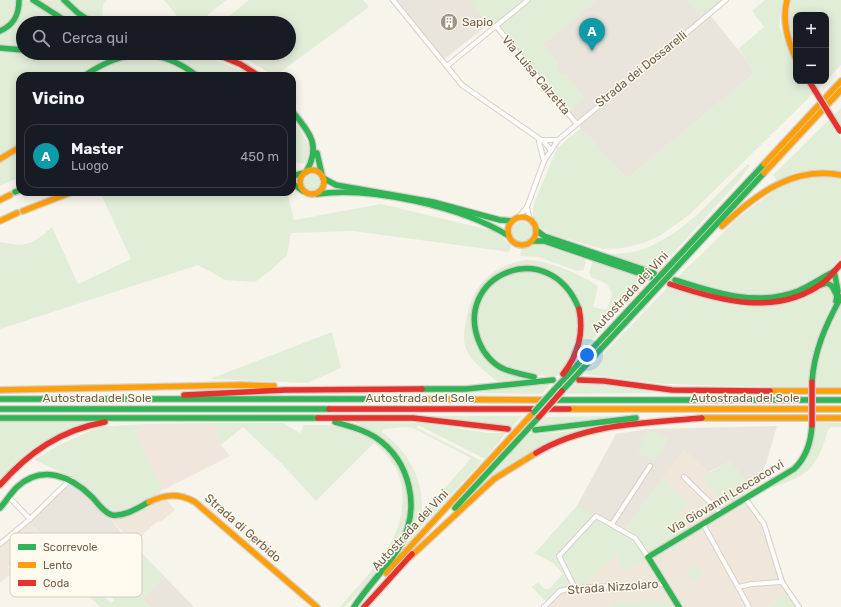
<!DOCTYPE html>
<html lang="it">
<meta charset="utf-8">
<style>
:root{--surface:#171b24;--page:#242831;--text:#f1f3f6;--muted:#9ea1a6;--line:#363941;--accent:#a19485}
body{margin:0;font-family:Rubik,sans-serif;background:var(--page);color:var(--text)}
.controls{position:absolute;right:12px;top:12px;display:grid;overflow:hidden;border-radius:8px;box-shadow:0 2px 10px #0003}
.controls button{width:36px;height:36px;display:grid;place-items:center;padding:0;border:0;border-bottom:1px solid var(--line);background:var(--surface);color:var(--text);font:20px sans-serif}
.you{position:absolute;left:587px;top:355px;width:14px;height:14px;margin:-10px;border:3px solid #fff;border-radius:50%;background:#1a73e8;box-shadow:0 0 0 6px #1a73e833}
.badge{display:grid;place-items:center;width:26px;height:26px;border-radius:50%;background:var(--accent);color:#fff;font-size:13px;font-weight:700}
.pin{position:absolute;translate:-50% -33px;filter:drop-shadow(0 1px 2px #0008)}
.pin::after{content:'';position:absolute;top:21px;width:14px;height:12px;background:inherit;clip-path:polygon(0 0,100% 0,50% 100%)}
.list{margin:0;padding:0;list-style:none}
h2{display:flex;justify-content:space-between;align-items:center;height:52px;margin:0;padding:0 16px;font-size:17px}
h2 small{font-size:13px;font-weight:400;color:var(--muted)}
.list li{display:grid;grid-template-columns:26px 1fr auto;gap:12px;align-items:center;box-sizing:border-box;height:64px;margin:0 8px 8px;padding:0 8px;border:1px solid var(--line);border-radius:12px}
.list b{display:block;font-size:15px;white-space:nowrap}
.list p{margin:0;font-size:13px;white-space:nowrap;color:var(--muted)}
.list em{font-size:13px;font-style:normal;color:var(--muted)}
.icon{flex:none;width:22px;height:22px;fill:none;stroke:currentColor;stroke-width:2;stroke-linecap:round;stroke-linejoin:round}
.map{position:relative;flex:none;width:841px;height:607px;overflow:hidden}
.search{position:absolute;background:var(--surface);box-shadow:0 2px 10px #0003;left:16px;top:16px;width:280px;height:44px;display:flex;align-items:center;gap:10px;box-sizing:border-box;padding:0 14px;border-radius:22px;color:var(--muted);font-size:15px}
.panel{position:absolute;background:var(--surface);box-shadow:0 2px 10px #0003;left:16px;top:72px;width:280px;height:124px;border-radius:12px}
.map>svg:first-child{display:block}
.residential{fill:#efe8da}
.commercial{fill:#f1e6db}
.industrial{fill:#e9e5dd}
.green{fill:#e2edd8;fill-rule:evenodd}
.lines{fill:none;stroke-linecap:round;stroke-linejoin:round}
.street-casing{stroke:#d6d1ca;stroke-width:6}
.fast-casing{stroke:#d6d1ca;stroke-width:8}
.slow-casing{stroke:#d6d1ca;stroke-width:8}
.jam-casing{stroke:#d6d1ca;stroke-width:8}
.street{stroke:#fefdfc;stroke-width:4}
.fast{stroke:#30b455;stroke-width:5.5}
.slow{stroke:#ff9f0a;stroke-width:5.5}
.jam{stroke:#e5322d;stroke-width:5.5}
.fast-bridge-casing{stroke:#d6d1ca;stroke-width:8;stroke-linecap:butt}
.jam-bridge-casing{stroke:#d6d1ca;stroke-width:8;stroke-linecap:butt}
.fast-bridge{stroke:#30b455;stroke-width:5.5}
.jam-bridge{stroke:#e5322d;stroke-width:5.5}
.labels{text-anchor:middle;stroke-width:3;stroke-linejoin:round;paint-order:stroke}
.poi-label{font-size:12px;fill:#73614e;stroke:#fefaee;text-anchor:start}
.street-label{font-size:12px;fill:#73614e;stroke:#fefaee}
.key{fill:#fefaee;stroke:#d4ccbe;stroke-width:1}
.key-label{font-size:11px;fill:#73614e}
</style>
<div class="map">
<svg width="841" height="607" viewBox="0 0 841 607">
<rect width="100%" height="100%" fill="#f7f4ec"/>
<!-- residential -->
<g class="residential">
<polygon points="649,429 636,451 683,450 709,472 753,488 741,496 762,525 790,591 770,607 542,607 559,591 563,573 553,563 535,553 577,506 616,434"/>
<polygon points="160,492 175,510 163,520 155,523 133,544 105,512 125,514"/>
<polygon points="29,522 59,553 55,557 43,545 40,548 33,541 8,567 13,572 0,583 0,547"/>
</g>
<!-- commercial -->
<polygon class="commercial" points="214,423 217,440 230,456 163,490 134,432 143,424"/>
<!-- industrial -->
<g class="industrial">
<polygon points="393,0 727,0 710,15 756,72 627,179 576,123 496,26 489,24 442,61"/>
<polygon points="777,426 766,464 753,488 729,462 709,472 683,450 624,530 577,506 616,434 649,429"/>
<polygon points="71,477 105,512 120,531 78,571 29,522"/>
<polygon points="165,577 194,607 150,607 142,599"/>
</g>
<!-- green -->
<g class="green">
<path d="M0,0H17C18,13 11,22 0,28Z"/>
<polygon points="21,0 27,0 61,23 23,23 23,48 0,46 0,33 10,29"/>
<polygon points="38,0 61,0 89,23 77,23"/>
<path d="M67,0H107L103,5L102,17L109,23C91,23 80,11 67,0Z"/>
<polygon points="164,0 226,0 198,23 183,23"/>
<polygon points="249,0 363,0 369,7 275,76 236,53 289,53 289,23 220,23"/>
<polygon points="469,0 598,0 543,44 559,64 557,72 566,75 585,98 568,113 496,26 489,24"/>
<polygon points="687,0 720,0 700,16"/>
<polygon points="765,0 783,0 779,26 796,68 796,81 826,81 826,15 796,15 796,52 787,31 789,0 841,0 841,65 823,84 689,215 661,235 646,242 624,248 603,249 553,235 540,228 533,217 533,206 557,148 581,128 627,179 756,72 738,49 764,27 752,11"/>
<polygon points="0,50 23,53 124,53 104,59 80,76 20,76 20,145 0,156"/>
<polygon points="171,53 202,55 247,72 251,76 201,76 170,57"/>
<polygon points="134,56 168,60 195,76 87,76 106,64"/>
<path d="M841,108V124L835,129L841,139V173C813,170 804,168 778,182L773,175Z"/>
<polygon points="292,117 311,149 307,164 292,162"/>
<polygon points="20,150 20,177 0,186 0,162"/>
<polygon points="748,164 750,166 737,183 656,272 606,255 634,252 649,247 673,234 697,215"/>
<circle cx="312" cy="182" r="9"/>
<path d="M815,175L841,179V258C793,310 737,299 677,278L738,218L775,190L788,182Z"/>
<path d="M100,192H289L288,196L294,220L381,204L494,231L511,246L509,252L353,231L291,233L287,255L270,271L255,282L225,280L198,265L0,329V242C28,247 30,246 52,227L78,284L131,259Z"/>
<circle cx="522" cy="232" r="10"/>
<polygon points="540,244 586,260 584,270 577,271 538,257 520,256 521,249 527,246"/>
<path d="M525,260C549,260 578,273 598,286L593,307L607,310L612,294L607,284L591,277L589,273L593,260L648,279L581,353L580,350L583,332L570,286L558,275L544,268L526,266L511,268L478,295L472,313L483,356L493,367L519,377L520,380L497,381C487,373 473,363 467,351C462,341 464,331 466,321C472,285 490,267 525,260Z"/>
<path d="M519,271C526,271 534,270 540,272C588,291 587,342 557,376C538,376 517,375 500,365C470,347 470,302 496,281C503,276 511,274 519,271Z"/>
<path d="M823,286H829L835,296C822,325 810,355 808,388L666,384L584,374L668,287C702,297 745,315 780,303C795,299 809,291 823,286Z"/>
<path d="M841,302V387H815C816,354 827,332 841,302Z"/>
<polygon points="332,332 341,368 307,383 210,379"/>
<polygon points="577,382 611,385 659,393 566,394"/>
<polygon points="551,383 542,394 476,393 518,386"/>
<polygon points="426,416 522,416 512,427 494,427"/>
<polygon points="616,416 556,427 536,427 545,417"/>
<polygon points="0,421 88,421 88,422 59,434 0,482"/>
<path d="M354,422L424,423L488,433H506L485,459L418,425L417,428L482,461L402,549L413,496L393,448L376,434ZM405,427L413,428L471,458L425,511L422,510C423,477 407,451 382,432L383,429Z"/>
<path d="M815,422L841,423V427H831L828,430C817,469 807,477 769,488C799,470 815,459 815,422Z"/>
<path d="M214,423H283L300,433L304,425C319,425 336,424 349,428C397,443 424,492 400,539C387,565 364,586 345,607H340C369,573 408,538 402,489C400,470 388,455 374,443L316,501L283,465L243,427L221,445L217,440Z"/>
<polygon points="143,424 135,432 163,490 125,514 105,512 71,477 34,460 57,446 99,427"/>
<path d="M589,428C550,440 525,453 492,477L490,476L529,434L556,433Z"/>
<polygon points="649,429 668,439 655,462 636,452"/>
<polygon points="729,462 753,488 725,505 703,476"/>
<polygon points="663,478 689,503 678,514 693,529 624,572 617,554 584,585 559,591 546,602 532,587 538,582 545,589 549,589 563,574 553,563 535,553 577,506 625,530"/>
<polygon points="120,531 165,577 142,599 150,607 100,607 40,548 43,545 55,557 59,553 111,603 114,600 82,568"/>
<polygon points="697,565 704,575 692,582 686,571"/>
<polygon points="790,591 798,607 770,607"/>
<polygon points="671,601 674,607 609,607 614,602"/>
</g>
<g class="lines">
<defs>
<g id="street">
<polyline points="393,0 462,85 544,142 550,149"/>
<polyline points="496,26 576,123"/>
<polyline points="447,66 528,0"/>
<polyline points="542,140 557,140"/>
<polyline points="539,142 544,161"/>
<polyline points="527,207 530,220"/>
<polyline points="518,218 527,207 544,161 558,140 726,0"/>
<polyline points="684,477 721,513"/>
<polyline points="9,497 30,519"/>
<polyline points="745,498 764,524 782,582 799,607"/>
<polyline points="612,524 650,466"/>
<polyline points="703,524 749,607"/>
<polyline points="0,544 30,519 71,479"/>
<polyline points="738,587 752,584 782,582"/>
<polyline points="575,588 559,556 596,516 635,538 648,557"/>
<polyline points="544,607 560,591 571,588 664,584"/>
</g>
<g id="fast">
<polyline points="33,0 69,23"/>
<polyline points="64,0 78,13 93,23"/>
<path d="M0,31C14,25 19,15 19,0"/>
<polyline points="0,48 23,50"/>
<path d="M84,76C123,49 159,46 197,76"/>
<path d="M292,111C309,132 322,145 306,172"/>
<polyline points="317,153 322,175"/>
<polyline points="292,176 304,173"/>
<polyline points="323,178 336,185 433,202 500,220 512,221"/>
<polyline points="292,183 303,191"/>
<polyline points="15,192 20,190"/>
<path d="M317,194C371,186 462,207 509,236"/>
<polyline points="536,230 544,236 654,273"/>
<polyline points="533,241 544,241 650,277"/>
<polyline points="834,271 838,291 836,301"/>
<path d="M675,280C715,293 757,307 798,291C810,286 820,279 831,273"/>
<polyline points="821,285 827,283 832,286 837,296"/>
<path d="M534,377C524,375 514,373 504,369C494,365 484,354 480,344C450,276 549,233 579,309"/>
<path d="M812,382C814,351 826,324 841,297"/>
<polyline points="422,389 466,389 553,380"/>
<polyline points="553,391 764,164"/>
<polyline points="562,391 764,173"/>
<polyline points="0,399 399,399"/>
<polyline points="550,400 841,400"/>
<polyline points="0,409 329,409"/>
<polyline points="0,418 318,418"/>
<path d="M335,422C349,426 363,429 375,437C411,461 421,508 400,546C388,567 368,585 354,607"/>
<polyline points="535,430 636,418"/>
<path d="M0,508C6,501 11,493 17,487C42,464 71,476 92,497C98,503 104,513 112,515C125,517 139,507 149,502"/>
<polyline points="455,508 539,417"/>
<path d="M679,607L648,557L794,469C807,457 811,442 812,425"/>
</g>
<g id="slow">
<path d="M787,0C782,21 787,39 796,59"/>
<polyline points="0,159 20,147"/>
<polyline points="764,164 841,81"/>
<circle cx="312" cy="182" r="12"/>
<polyline points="764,173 841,90"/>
<polyline points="0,200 10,195"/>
<polyline points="23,211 72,192"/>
<circle cx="522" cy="231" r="14"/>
<polyline points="0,221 17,213"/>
<path d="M722,226C756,194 793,166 841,175"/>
<polyline points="0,390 241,385 274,386"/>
<polyline points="770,391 841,391"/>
<polyline points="399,399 550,400"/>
<polyline points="569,409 841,409"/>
<polyline points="698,418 841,418"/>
<path d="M149,502C166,494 178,493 195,502L317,607"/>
<polyline points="410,557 494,479 536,453"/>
<polyline points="386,573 534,412"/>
</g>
<g id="jam">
<polyline points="213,53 240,64 259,76"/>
<path d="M670,284C720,301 778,317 824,282C830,277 835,270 841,264"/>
<path d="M563,374C578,355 584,333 579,309"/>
<polyline points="579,380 604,381 672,390 770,391"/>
<polyline points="184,395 285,390 422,389"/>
<polyline points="329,409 569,409"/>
<polyline points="318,418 413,418 508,429"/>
<path d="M536,453C586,423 646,423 702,418"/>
<path d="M0,485C29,452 61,430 105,422"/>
<polyline points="364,607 412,554"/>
</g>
</defs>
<!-- street casing -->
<use href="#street" class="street-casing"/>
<!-- fast casing -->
<use href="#fast" class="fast-casing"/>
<!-- slow casing -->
<use href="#slow" class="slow-casing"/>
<!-- jam casing -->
<use href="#jam" class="jam-casing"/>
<!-- street -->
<use href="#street" class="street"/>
<!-- fast -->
<use href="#fast" class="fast"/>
<!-- slow -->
<use href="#slow" class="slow"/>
<!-- jam -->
<use href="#jam" class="jam"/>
<defs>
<polyline id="fast-bridge" points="534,412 553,391"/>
<g id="jam-bridge">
<polyline points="809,81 840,131"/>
<polyline points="812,382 812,425"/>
<polyline points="539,417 562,391"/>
</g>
</defs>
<!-- fast-bridge casing -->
<use href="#fast-bridge" class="fast-bridge-casing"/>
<!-- jam-bridge casing -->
<use href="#jam-bridge" class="jam-bridge-casing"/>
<!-- fast-bridge -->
<use href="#fast-bridge" class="fast-bridge"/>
<!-- jam-bridge -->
<use href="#jam-bridge" class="jam-bridge"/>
</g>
<!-- icons -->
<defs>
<symbol id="building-disc" viewBox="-11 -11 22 22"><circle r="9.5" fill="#a19485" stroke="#fefaee"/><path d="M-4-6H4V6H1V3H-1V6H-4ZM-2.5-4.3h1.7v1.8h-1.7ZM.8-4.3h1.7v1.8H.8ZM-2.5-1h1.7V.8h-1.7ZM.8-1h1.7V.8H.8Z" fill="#fff"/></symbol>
</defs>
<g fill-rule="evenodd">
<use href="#building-disc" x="439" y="12" width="20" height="20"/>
</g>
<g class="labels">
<!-- poi labels -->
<g class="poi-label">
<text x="462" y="26">Sapio</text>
</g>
<!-- street labels -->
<g class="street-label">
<text transform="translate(641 69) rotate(-39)" y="4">Strada dei Dossarelli</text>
<text transform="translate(536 75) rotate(50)" y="4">Via Luisa Calzetta</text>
<text transform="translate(630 292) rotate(-47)" y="4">Autostrada dei Vini</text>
<text x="97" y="402">Autostrada del Sole</text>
<text x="420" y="402">Autostrada del Sole</text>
<text x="745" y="402">Autostrada del Sole</text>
<text transform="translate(726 497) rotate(-31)" y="4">Via Giovanni Leccacorvi</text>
<text transform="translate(243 528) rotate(41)" y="4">Strada di Gerbido</text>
<text transform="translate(410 530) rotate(-47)" y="4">Autostrada dei Vini</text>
<text transform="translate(613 587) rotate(-4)" y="4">Strada Nizzolaro</text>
</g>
</g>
<!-- legend -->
<rect x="10" y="533" width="132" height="64" rx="6" class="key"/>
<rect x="18" y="544" width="18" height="6" fill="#30b455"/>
<rect x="18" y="562" width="18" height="6" fill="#ff9f0a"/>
<rect x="18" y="580" width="18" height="6" fill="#e5322d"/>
<g class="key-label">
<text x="43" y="551">Scorrevole</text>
<text x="43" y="569">Lento</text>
<text x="43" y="587">Coda</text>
</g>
</svg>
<div class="controls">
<button>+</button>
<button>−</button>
</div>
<div class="you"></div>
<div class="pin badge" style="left:592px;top:51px;background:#0f9aa8">A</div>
<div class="search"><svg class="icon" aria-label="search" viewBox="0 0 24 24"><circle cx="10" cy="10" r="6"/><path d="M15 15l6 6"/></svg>Cerca qui</div>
<section class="panel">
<h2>Vicino<small></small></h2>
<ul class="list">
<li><span class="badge" style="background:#0f9aa8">A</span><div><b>Master</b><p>Luogo</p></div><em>450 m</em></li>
</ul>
</section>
</div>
